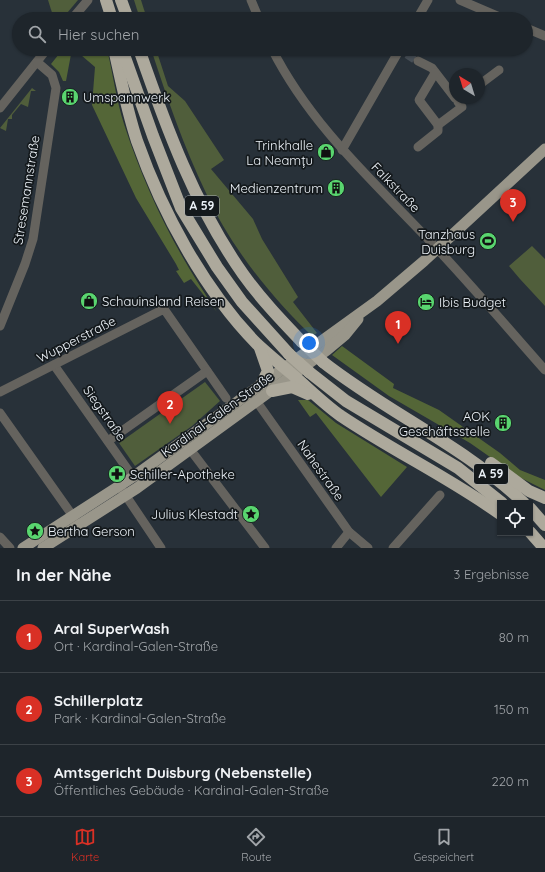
<!DOCTYPE html>
<html lang="de">
<meta charset="utf-8">
<style>
:root{--surface:#1e252b;--page:#2b3137;--text:#f1f3f6;--muted:#a1a5a9;--line:#3c4247;--accent:#d93025}
body{margin:0;font-family:Quicksand,sans-serif;background:var(--page);color:var(--text)}
.controls{position:absolute;right:12px;bottom:12px;display:grid;overflow:hidden;border-radius:0px;box-shadow:0 1px 3px #0004}
.controls button{width:36px;height:36px;display:grid;place-items:center;padding:0;border:0;border-bottom:1px solid var(--line);background:var(--surface);color:var(--text);font:20px sans-serif}
.compass{position:absolute;left:449px;top:68px;width:36px;height:36px;border-radius:50%;background:var(--surface);box-shadow:0 1px 3px #0004;rotate:322deg}
.you{position:absolute;left:309px;top:343px;width:14px;height:14px;margin:-10px;border:3px solid #fff;border-radius:50%;background:#1a73e8;box-shadow:0 0 0 6px #1a73e833}
.badge{display:grid;place-items:center;width:26px;height:26px;border-radius:50%;background:var(--accent);color:#fff;font-size:13px;font-weight:700}
.pin{position:absolute;translate:-50% -33px;filter:drop-shadow(0 1px 2px #0008)}
.pin::after{content:'';position:absolute;top:21px;width:14px;height:12px;background:inherit;clip-path:polygon(0 0,100% 0,50% 100%)}
.list{margin:0;padding:0;list-style:none}
h2{display:flex;justify-content:space-between;align-items:center;height:52px;margin:0;padding:0 16px;font-size:17px}
h2 small{font-size:13px;font-weight:400;color:var(--muted)}
.list li{display:grid;grid-template-columns:26px 1fr auto;gap:12px;align-items:center;box-sizing:border-box;height:72px;padding:0 16px;border-top:1px solid var(--line)}
.list b{display:block;font-size:15px;white-space:nowrap}
.list p{margin:0;font-size:13px;white-space:nowrap;color:var(--muted)}
.list em{font-size:13px;font-style:normal;color:var(--muted)}
.icon{flex:none;width:22px;height:22px;fill:none;stroke:currentColor;stroke-width:2;stroke-linecap:round;stroke-linejoin:round}
.map{position:relative;flex:none;width:545px;height:548px;overflow:hidden}
.search{position:absolute;background:var(--surface);box-shadow:0 1px 3px #0004;left:12px;right:12px;top:12px;height:44px;display:flex;align-items:center;gap:10px;box-sizing:border-box;padding:0 14px;border-radius:22px;color:var(--muted);font-size:15px}
.sheet{height:268px;background:var(--surface)}
nav{display:flex;justify-content:space-around;align-items:center;box-sizing:border-box;height:56px;border-top:1px solid var(--line);background:var(--surface);font-size:11px;color:var(--muted)}
nav a{display:grid;justify-items:center;gap:2px}
nav .on{color:var(--accent)}
.map>svg:first-child{display:block}
.green{fill:#505e3b}
.forest{fill:#546637}
.lines{fill:none;stroke-linecap:round;stroke-linejoin:round}
.minor-tunnel{stroke:#464e56;stroke-width:9;stroke-dasharray:9 4.5;stroke-linecap:butt}
.minor{stroke:#65635e;stroke-width:9}
.major{stroke:#99968a;stroke-width:11}
.highway{stroke:#ada99c;stroke-width:12}
.highway-bridge{stroke:#ada99c;stroke-width:12}
.labels{text-anchor:middle;stroke-width:3.5;stroke-linejoin:round;paint-order:stroke}
.shield{fill:#14191c;stroke:#acb2b7;stroke-width:1}
.shield-label{font-size:12px;font-weight:bold;fill:#edf3f9}
.poi-label{font-size:13px;fill:#edf3f9;stroke:#14191c;text-anchor:start}
.street-label{font-size:13px;fill:#edf3f9;stroke:#14191c}
</style>
<div class="map">
<svg width="545" height="548" viewBox="0 0 545 548">
<rect width="100%" height="100%" fill="#283139"/>
<!-- green -->
<g class="green">
<polygon points="48,0 78,0 62,19 54,19"/>
<polygon points="134,0 141,0 147,19 140,19"/>
<path d="M151,49H156L168,86L185,101L224,160L211,169L253,219L262,239L298,297L293,302L317,333L312,336C271,297 230,246 206,193C184,147 167,98 151,49Z"/>
<polygon points="32,88 36,91 31,91 28,107 21,104 12,115 12,119 8,119 6,131 0,128"/>
<polygon points="532,246 545,259 545,306 520,279 533,268 520,279 509,266"/>
<polygon points="205,382 220,401 192,426 135,466 119,443"/>
</g>
<!-- forest -->
<g class="forest">
<polygon points="63,49 72,49 66,81 63,81 59,72 51,64"/>
<path d="M74,49H107C113,74 116,99 124,124C146,192 176,252 217,312L191,279L184,283L176,271L179,270L176,264L136,198L92,105L95,67Z"/>
<polygon points="342,346 394,384 393,388 439,410 500,453 520,470 545,480 545,490 517,476 470,443 389,396 332,355"/>
<polygon points="298,400 308,400 336,423 407,467 381,497 316,413 310,417"/>
</g>
<g class="lines">
<!-- minor-tunnel -->
<polyline class="minor-tunnel" points="407,54 418,61"/>
<!-- minor -->
<g class="minor">
<polyline points="251,0 259,19"/>
<polyline points="460,0 504,19"/>
<polyline points="72,19 88,0"/>
<polyline points="417,19 428,0"/>
<polyline points="526,28 545,36"/>
<path d="M272,49C310,124 371,179 427,238C468,281 506,326 545,370"/>
<polyline points="418,61 432,68 455,98"/>
<polyline points="479,85 499,70"/>
<polyline points="0,108 47,49"/>
<polyline points="438,125 462,107 458,102"/>
<polyline points="418,147 438,131 438,125 419,100 435,73"/>
<polyline points="342,150 400,49"/>
<polyline points="0,326 25,264 33,239 56,88 52,75 37,62"/>
<polyline points="54,365 133,477"/>
<polyline points="0,392 164,309 226,398"/>
<polyline points="257,402 349,532 368,548"/>
<polyline points="0,413 70,512 75,522"/>
<polyline points="108,441 207,371"/>
<polyline points="186,444 265,548"/>
<polyline points="122,490 161,548"/>
<polyline points="0,537 10,548"/>
<polyline points="336,548 349,532"/>
<polyline points="393,548 440,495"/>
</g>
<!-- major -->
<g class="major">
<polyline points="23,548 133,477 377,301 424,261 545,149"/>
<polyline points="43,548 137,488 327,350 345,335 358,319"/>
</g>
<!-- highway -->
<g class="highway">
<polyline points="106,0 112,19"/>
<polyline points="121,0 128,19"/>
<path d="M114,49C121,80 127,111 137,141C162,212 204,290 257,344C269,355 281,365 293,375C309,389 324,404 341,416C393,451 450,478 500,514"/>
<polyline points="122,49 153,136 181,208 217,267 242,302 289,354"/>
<path d="M139,49C166,127 195,206 243,274C260,298 281,320 302,342"/>
<polyline points="260,348 268,371 262,383"/>
<path d="M323,362C388,413 464,446 524,503"/>
<polyline points="309,372 346,401 458,468 502,503"/>
<polyline points="272,391 292,387 308,394"/>
<polyline points="491,463 529,491 545,498"/>
<polyline points="530,508 545,525"/>
<polyline points="530,532 544,548"/>
</g>
<!-- highway-bridge -->
<g class="highway-bridge">
<polyline points="302,342 323,362"/>
<polyline points="289,354 309,372"/>
</g>
</g>
<!-- icons -->
<defs>
<symbol id="building-disc" viewBox="-11 -11 22 22"><circle r="9.5" fill="#59d56f" stroke="#14191c"/><path d="M-4-6H4V6H1V3H-1V6H-4ZM-2.5-4.3h1.7v1.8h-1.7ZM.8-4.3h1.7v1.8H.8ZM-2.5-1h1.7V.8h-1.7ZM.8-1h1.7V.8H.8Z" fill="#111"/></symbol>
<symbol id="shop-disc" viewBox="-11 -11 22 22"><circle r="9.5" fill="#59d56f" stroke="#14191c"/><path d="M-5-2.5h2.3a2.7 3.5 0 0 1 5.4 0H5L5.5 6h-11ZM-1.5-2.5h3a1.5 2.3 0 0 0-3 0Z" fill="#111"/></symbol>
<symbol id="stadium-disc" viewBox="-11 -11 22 22"><circle r="9.5" fill="#59d56f" stroke="#14191c"/><path d="M0-5a6.5 5 0 1 0 0 10a6.5 5 0 1 0 0-10ZM-3.5-1.8h7v3.6h-7Z" fill="#111"/></symbol>
<symbol id="hotel-disc" viewBox="-11 -11 22 22"><circle r="9.5" fill="#59d56f" stroke="#14191c"/><path d="M-6-4.5h1.5V1H6V5H4.5V3h-9V5H-6ZM-4 0a1.8 1.8 0 1 1 3.6 0ZM.5 0V-2.5h3Q6-2.5 6 0Z" fill="#111"/></symbol>
<symbol id="pharmacy-disc" viewBox="-11 -11 22 22"><circle r="9.5" fill="#59d56f" stroke="#14191c"/><path d="M-2-6h4v4h4v4h-4v4h-4v-4h-4v-4h4Z" fill="#111"/></symbol>
<symbol id="sight-disc" viewBox="-11 -11 22 22"><circle r="9.5" fill="#59d56f" stroke="#14191c"/><path d="M0-6L1.8-2.2L6-1.7L2.9 1.2L3.7 5.4L0 3.3L-3.7 5.4L-2.9 1.2L-6-1.7L-1.8-2.2Z" fill="#111"/></symbol>
</defs>
<g fill-rule="evenodd">
<use href="#building-disc" x="60" y="87" width="20" height="20"/>
<use href="#shop-disc" x="316" y="142" width="20" height="20"/>
<use href="#building-disc" x="326" y="178" width="20" height="20"/>
<use href="#stadium-disc" x="478" y="231" width="20" height="20"/>
<use href="#shop-disc" x="79" y="291" width="20" height="20"/>
<use href="#hotel-disc" x="416" y="292" width="20" height="20"/>
<use href="#building-disc" x="493" y="413" width="20" height="20"/>
<use href="#pharmacy-disc" x="107" y="464" width="20" height="20"/>
<use href="#sight-disc" x="241" y="504" width="20" height="20"/>
<use href="#sight-disc" x="25" y="521" width="20" height="20"/>
</g>
<g class="labels">
<!-- shield labels -->
<g class="shield">
<rect x="185" y="196" width="34" height="20" rx="3"/>
<rect x="474" y="464" width="34" height="20" rx="3"/>
</g>
<g class="shield-label">
<text x="202" y="210">A 59</text>
<text x="491" y="478">A 59</text>
</g>
<!-- poi labels -->
<g class="poi-label">
<text x="83" y="102">Umspannwerk</text>
<text x="313" y="150" text-anchor="end">Trinkhalle<tspan x="313" dy="15">La Neamțu</tspan></text>
<text x="323" y="193" text-anchor="end">Medienzentrum</text>
<text x="475" y="239" text-anchor="end">Tanzhaus<tspan x="475" dy="15">Duisburg</tspan></text>
<text x="102" y="306">Schauinsland Reisen</text>
<text x="439" y="307">Ibis Budget</text>
<text x="490" y="421" text-anchor="end">AOK<tspan x="490" dy="15">Geschäftsstelle</tspan></text>
<text x="130" y="479">Schiller-Apotheke</text>
<text x="238" y="519" text-anchor="end">Julius Klestadt</text>
<text x="48" y="536">Bertha Gerson</text>
</g>
<!-- street labels -->
<g class="street-label">
<text transform="translate(396 187) rotate(46)" y="5">Falkstraße</text>
<text transform="translate(26 190) rotate(-81)" y="5">Stresemannstraße</text>
<text transform="translate(76 339) rotate(-27)" y="5">Wupperstraße</text>
<text transform="translate(105 413) rotate(55)" y="5">Siegstraße</text>
<text transform="translate(217 414) rotate(-36)" y="5">Kardinal-Galen-Straße</text>
<text transform="translate(321 470) rotate(55)" y="5">Nahestraße</text>
</g>
</g>
</svg>
<div class="controls">
<button><svg class="icon" aria-label="locate" viewBox="0 0 24 24"><circle cx="12" cy="12" r="6"/><path d="M12 2v4M12 18v4M2 12h4M18 12h4"/></svg></button>
</div>
<svg class="compass" viewBox="-18 -18 36 36"><path d="M0-13l5 13h-10z" fill="#e53935"/><path d="M0 13l5-13h-10z" fill="#a1a5a9"/></svg>
<div class="you"></div>
<div class="pin badge" style="left:398px;top:344px">1</div>
<div class="pin badge" style="left:170px;top:424px">2</div>
<div class="pin badge" style="left:513px;top:222px">3</div>
<div class="search"><svg class="icon" aria-label="search" viewBox="0 0 24 24"><circle cx="10" cy="10" r="6"/><path d="M15 15l6 6"/></svg>Hier suchen</div>
</div>
<section class="sheet">
<h2>In der Nähe<small>3 Ergebnisse</small></h2>
<ul class="list">
<li><span class="badge">1</span><div><b>Aral SuperWash</b><p>Ort · Kardinal-Galen-Straße</p></div><em>80 m</em></li>
<li><span class="badge">2</span><div><b>Schillerplatz</b><p>Park · Kardinal-Galen-Straße</p></div><em>150 m</em></li>
<li><span class="badge">3</span><div><b>Amtsgericht Duisburg (Nebenstelle)</b><p>Öffentliches Gebäude · Kardinal-Galen-Straße</p></div><em>220 m</em></li>
</ul>
</section>
<nav>
<a class="on"><svg class="icon" aria-label="map" viewBox="0 0 24 24"><path d="M3 6l6-2 6 2 6-2v14l-6 2-6-2-6 2zM9 4v14M15 6v14"/></svg>Karte</a>
<a><svg class="icon" aria-label="directions" viewBox="0 0 24 24"><path d="M12 3l9 9-9 9-9-9zM9 14v-3h6M13 9l2 2-2 2"/></svg>Route</a>
<a><svg class="icon" aria-label="saved" viewBox="0 0 24 24"><path d="M7 4h10v16l-5-4-5 4z"/></svg>Gespeichert</a>
</nav>
